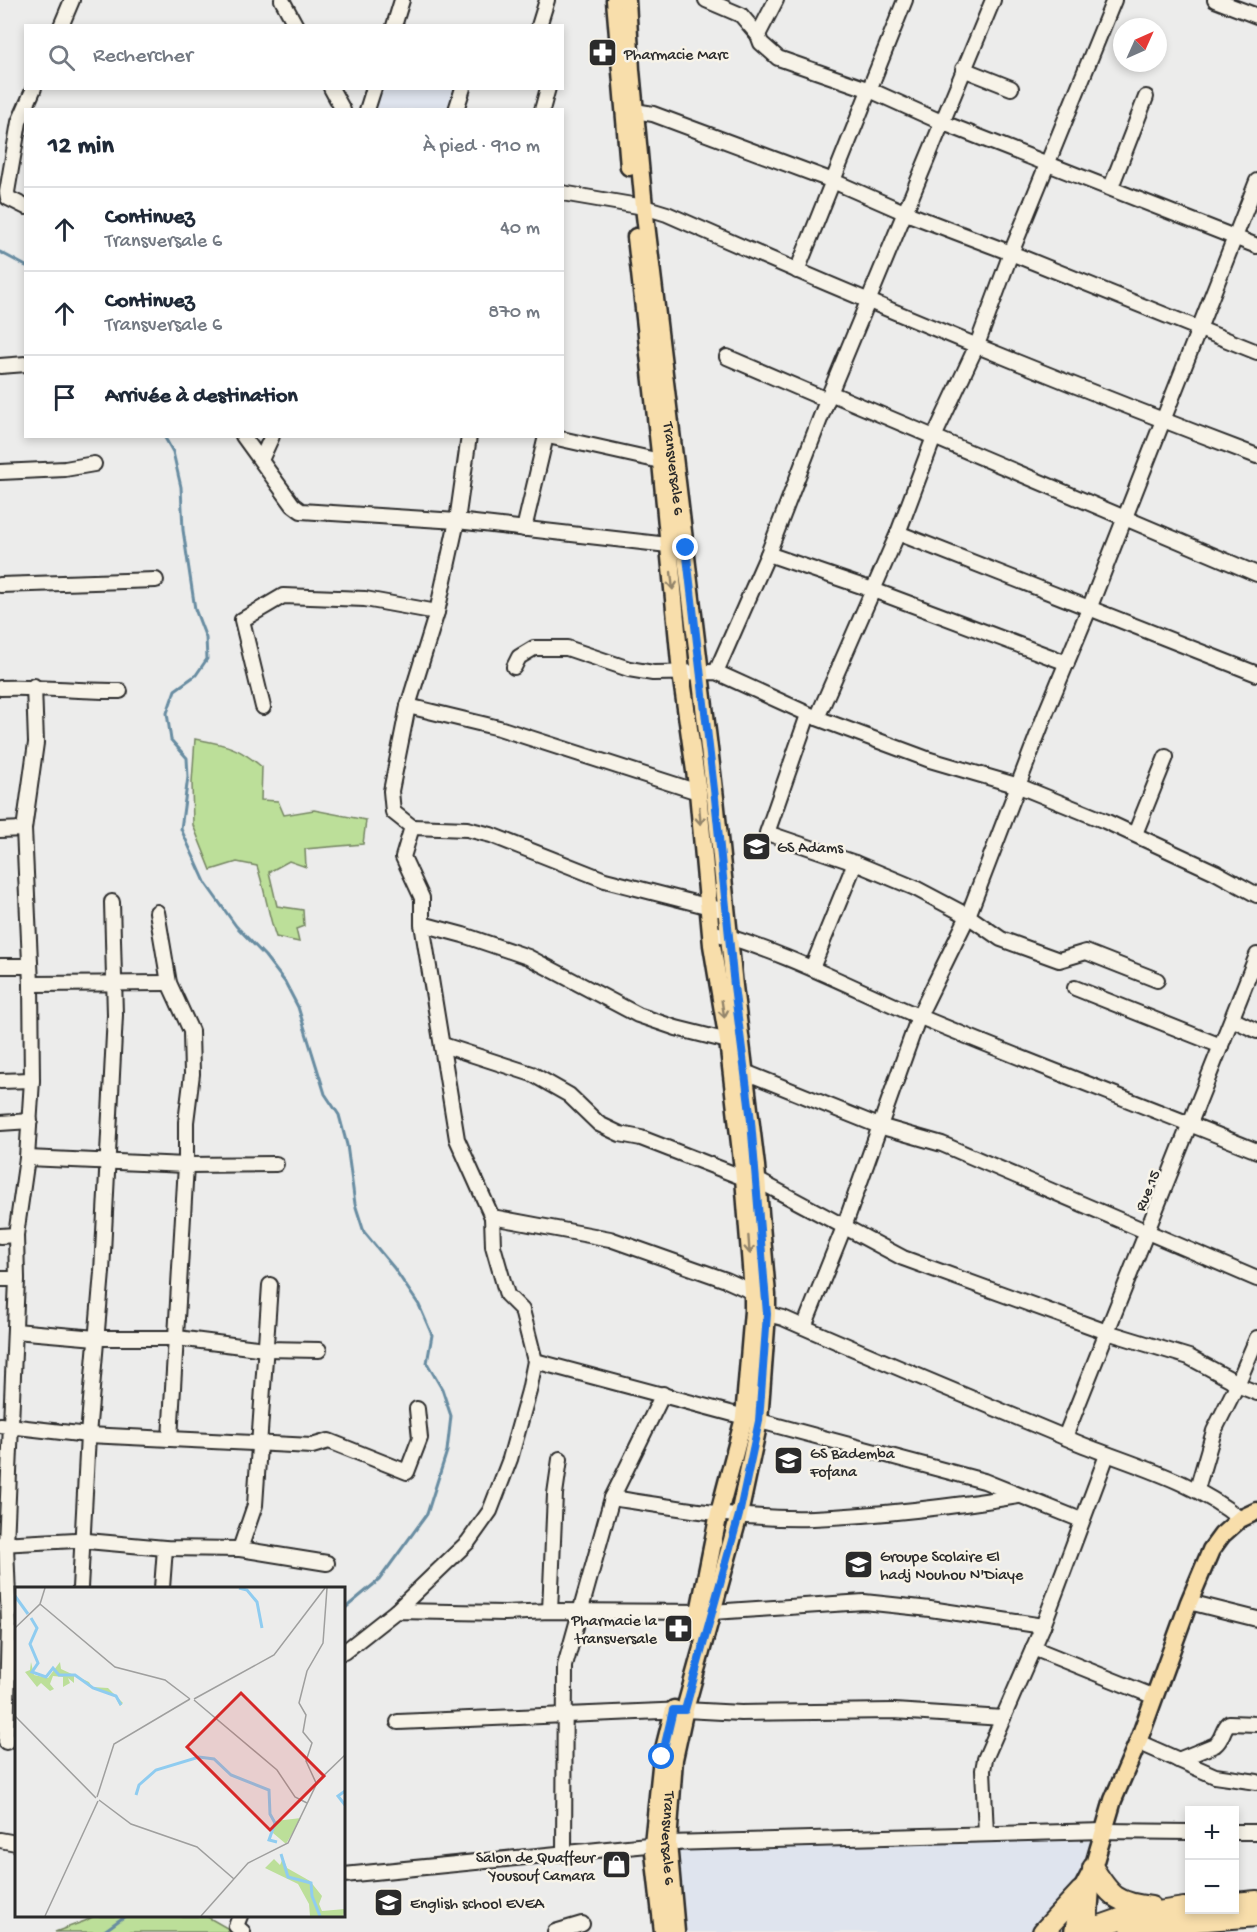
<!DOCTYPE html>
<html lang="fr">
<meta charset="utf-8">
<style>
:root{--surface:#fff;--page:#f2f2f3;--text:#1f2937;--muted:#747a83;--line:#e0e1e3}
body{margin:0;font-family:"Gochi Hand",sans-serif;background:var(--page);color:var(--text)}
.controls{position:absolute;right:18px;bottom:18px;display:grid;overflow:hidden;border-radius:0px;box-shadow:0 3px 9px #0003}
.controls button{width:54px;height:54px;display:grid;place-items:center;padding:0;border:0;border-bottom:2px solid var(--line);background:var(--surface);color:var(--text);font:30px sans-serif}
.compass{position:absolute;left:1113px;top:18px;width:54px;height:54px;border-radius:50%;background:var(--surface);box-shadow:0 3px 9px #0003;rotate:45deg}
.stop{position:absolute;width:18px;height:18px;margin:-14px;border:4px solid #1a73e8;border-radius:50%;background:#fff}
.stop.end{background:#1a73e8;border-color:#fff;box-shadow:0 2px 6px #0008}
.list{margin:0;padding:0;list-style:none}
h2{display:flex;justify-content:space-between;align-items:center;height:78px;margin:0;padding:0 24px;font-size:26px}
h2 small{font-size:20px;font-weight:400;color:var(--muted)}
.list li{display:grid;grid-template-columns:39px 1fr auto;gap:18px;align-items:center;box-sizing:border-box;height:84px;padding:0 24px;border-top:2px solid var(--line)}
.list b{display:block;font-size:22px;white-space:nowrap}
.list p{margin:0;font-size:20px;white-space:nowrap;color:var(--muted)}
.list em{font-size:20px;font-style:normal;color:var(--muted)}
.icon{flex:none;width:33px;height:33px;fill:none;stroke:currentColor;stroke-width:2;stroke-linecap:round;stroke-linejoin:round}
.map{position:relative;flex:none;width:1257px;height:1932px;overflow:hidden}
.search{position:absolute;background:var(--surface);box-shadow:0 3px 9px #0003;left:24px;top:24px;width:540px;height:66px;display:flex;align-items:center;gap:15px;box-sizing:border-box;padding:0 21px;border-radius:0px;color:var(--muted);font-size:22px}
.panel{position:absolute;background:var(--surface);box-shadow:0 3px 9px #0003;left:24px;top:108px;width:540px;height:330px;border-radius:0px}
.map>svg:first-child{display:block}
.built{fill:#dfe4ee}
.green{fill:#bcdf99;stroke:#748562;stroke-width:1.5}
.lines{fill:none;stroke-linecap:round;stroke-linejoin:round}
.stream{stroke:#678ca1;stroke-width:3}
.minor-casing{stroke:#2b2b2b;stroke-width:18}
.major-casing{stroke:#2b2b2b;stroke-width:21}
.highway-casing{stroke:#2b2b2b;stroke-width:24}
.minor{stroke:#f7f3e8;stroke-width:14}
.major{stroke:#f8deab;stroke-width:16}
.highway{stroke:#f8deab;stroke-width:20}
.oneway{stroke:#92846b}
.route{stroke:#1a73e8;stroke-width:8}
.labels{text-anchor:middle;stroke-width:5;stroke-linejoin:round;paint-order:stroke}
.poi-label{font-size:16px;fill:#2b2b2b;stroke:#f7f3e8;text-anchor:start}
.street-label{font-size:16px;fill:#2b2b2b;stroke:#f7f3e8}
.inset-river{fill:none;stroke:#8fccf0;stroke-width:3}
.inset-road{fill:none;stroke:#9f9f9e;stroke-width:1.5}
.view{fill:#d62828;fill-opacity:0.15;stroke:#d62828;stroke-width:3}
.inset-edge{fill:none;stroke:#2b2b2b;stroke-width:3}
</style>
<div class="map">
<svg width="1257" height="1932" viewBox="0 0 1257 1932">
<rect width="100%" height="100%" fill="#ececeb"/>
<filter id="ink" filterUnits="userSpaceOnUse"><feTurbulence type="fractalNoise" baseFrequency=".0167" numOctaves="2"/><feDisplacementMap in="SourceGraphic" scale="12" xChannelSelector="R" yChannelSelector="G"/><feConvolveMatrix kernelMatrix="1 2 1 2 8 2 1 2 1" color-interpolation-filters="sRGB"/></filter>
<g filter="url(#ink)">
<!-- built -->
<g class="built">
<polygon points="382,89 458,89 453,109 376,110"/>
<polygon points="1109,1833 1088,1871 1039,1932 673,1932 668,1845"/>
</g>
<!-- green -->
<g class="green">
<path d="M195,739C226,745 237,746 262,767L261,800L278,801L284,815L314,810L366,820L363,844L305,849L306,867L289,861L269,872L277,906L303,910L304,926L296,929L299,942L276,937C268,914 265,890 257,866L237,862L211,870L193,825L192,782Z"/>
<polygon points="94,1916 206,1916 234,1932 55,1932 85,1921"/>
</g>
<g class="lines">
<!-- stream -->
<g class="stream">
<polyline points="0,252 26,266"/>
<polyline points="164,436 173,452 181,487 183,530 195,609 206,638 207,659 196,675 175,690 167,713 171,740 187,758 188,777 181,829 206,884 236,926 265,956 285,982 298,1007 325,1094 339,1115 347,1145 355,1204 364,1232 394,1268 419,1305 432,1335 427,1363 442,1389 451,1416 447,1451 427,1514 379,1580 344,1609"/>
<polyline points="103,1932 125,1916"/>
</g>
<defs>
<g id="minor">
<polyline points="282,0 296,26"/>
<polyline points="706,0 741,15 758,35 761,43 778,58 870,90 941,122 1257,246"/>
<polyline points="1215,0 1257,16"/>
<polyline points="61,26 72,0"/>
<polyline points="394,26 402,0"/>
<polyline points="539,26 547,0"/>
<polyline points="758,35 776,0"/>
<polyline points="963,69 1011,88"/>
<polyline points="331,88 343,110"/>
<polyline points="367,110 374,88"/>
<polyline points="456,110 463,88"/>
<polyline points="542,110 548,88"/>
<polyline points="635,111 653,114 833,181 906,213 1011,253 1257,352"/>
<polyline points="1111,187 1146,97"/>
<path d="M562,193L644,207L667,214C862,300 1058,381 1257,456"/>
<polyline points="26,207 8,198 7,192 19,122 34,88"/>
<polyline points="797,271 905,0"/>
<polyline points="727,357 827,400"/>
<polyline points="0,366 26,364"/>
<polyline points="830,393 1257,574"/>
<polyline points="243,436 293,505 301,511 457,521 668,545"/>
<polyline points="548,436 669,463"/>
<polyline points="261,460 272,436"/>
<polyline points="0,472 65,469 94,464"/>
<polyline points="524,529 546,436"/>
<polyline points="898,533 1257,674"/>
<polyline points="768,554 873,590 1067,663"/>
<polyline points="0,585 156,580"/>
<polyline points="514,667 519,657 534,648 567,648 629,669 653,673 716,672 817,718 930,760 1019,786 1105,821 1215,872 1257,895"/>
<polyline points="716,672 768,554 830,393 993,0"/>
<path d="M0,688C40,686 80,692 120,691"/>
<polyline points="408,706 499,728 698,792"/>
<polyline points="263,707 242,620 283,596 365,599 437,612"/>
<polyline points="808,715 767,833 855,863 915,888 968,916 1001,939 1059,960 1086,952 1157,980"/>
<polyline points="817,718 898,533 934,437 977,345 1011,253 1114,0"/>
<polyline points="412,827 467,829 491,835 605,880 718,909"/>
<polyline points="0,830 24,829"/>
<polyline points="1135,834 1166,757"/>
<polyline points="157,912 169,983 191,1031 192,1074 186,1122 186,1165 170,1439"/>
<polyline points="422,924 463,935 528,957 638,1015 676,1028 728,1041"/>
<path d="M711,932C783,951 850,987 918,1016C1030,1063 1144,1105 1257,1151"/>
<polyline points="0,966 29,966"/>
<polyline points="812,968 855,863"/>
<polyline points="31,984 169,983"/>
<polyline points="1075,988 1221,1046"/>
<polyline points="1232,1019 1257,1031"/>
<polyline points="443,1045 532,1074 569,1095 599,1124 620,1134 641,1138 744,1178 757,1180 903,1258 1107,1332 1189,1357 1230,1379 1237,1385 1257,1393"/>
<polyline points="745,1072 879,1126 942,1144 1257,1279"/>
<polyline points="0,1081 32,1080"/>
<polyline points="0,1123 30,1121"/>
<polyline points="27,1158 186,1165 276,1164"/>
<polyline points="492,1217 610,1239 726,1280 753,1292"/>
<polyline points="0,1236 16,1235"/>
<polyline points="0,1279 17,1279"/>
<path d="M767,1314L783,1318C880,1361 978,1401 1076,1442C1132,1465 1193,1480 1240,1519"/>
<polyline points="804,1327 844,1227 919,1016 968,916 1047,710 1089,609 1257,181"/>
<polyline points="15,1331 96,1338 177,1338 265,1349 319,1350"/>
<polyline points="535,1361 984,1481 1081,1520"/>
<polyline points="0,1425 88,1435 312,1446 329,1441 407,1472 420,1438 417,1409"/>
<polyline points="1065,1437 1257,955"/>
<polyline points="1197,1489 1214,1431 1237,1385 1257,1338"/>
<path d="M612,1498C678,1508 746,1520 813,1518C881,1515 950,1507 1018,1496"/>
<polyline points="0,1544 76,1540 165,1548 240,1549 327,1563"/>
<polyline points="240,1549 255,1505 270,1285"/>
<polyline points="80,1588 88,1435 102,1272 115,1015 112,902"/>
<polyline points="162,1588 165,1548"/>
<polyline points="1189,1602 1257,1619"/>
<polyline points="396,1611 468,1542 490,1511 510,1459 529,1391 535,1361 522,1310 507,1295 493,1246 492,1217 457,1139 422,924 422,898 403,857 412,827 393,812 391,791 408,706 437,612 457,521 469,436"/>
<polyline points="550,1611 555,1494 560,1459"/>
<polyline points="1033,1648 1155,1697"/>
<polyline points="344,1652 396,1611 505,1613 550,1611 712,1612 864,1602 930,1609 1043,1626"/>
<polyline points="398,1722 685,1710 741,1713 894,1711 1003,1718"/>
<polyline points="6,1742 9,1624 6,1545 17,1279 16,1235 27,1158 32,1080 31,984 24,829 36,743 34,686"/>
<polyline points="1138,1742 1215,1776 1257,1782"/>
<path d="M1178,1760L1215,1745C1223,1739 1222,1729 1229,1723L1257,1724"/>
<polyline points="1234,1832 1257,1832"/>
<polyline points="986,1833 983,1770 985,1759 1043,1626 1107,1455"/>
<polyline points="0,1840 16,1843"/>
<polyline points="564,1853 565,1666 612,1498 663,1394"/>
<polyline points="344,1875 668,1843 1104,1831 1190,1832"/>
<polyline points="240,1916 236,1926 243,1932"/>
<polyline points="555,1932 582,1924"/>
</g>
<g id="major">
<polyline points="615,0 629,167"/>
<path id="s1" d="M627,0L631,70L644,207L715,798L734,986L756,1166L767,1295V1314L759,1421L739,1515L684,1713L674,1759L668,1843L676,1932"/>
<polyline points="636,237 661,462 681,673 698,792 712,945 728,1041 744,1178 753,1292 753,1311 744,1418 719,1513 695,1632"/>
<polyline points="663,1932 653,1844 662,1757 674,1709"/>
<polyline points="1073,1932 1081,1891 1093,1868 1113,1800 1138,1742 1189,1602 1211,1550 1222,1535 1240,1519 1257,1511"/>
<polyline points="1088,1932 1091,1887"/>
</g>
<g id="highway">
<path d="M1093,1868C1111,1897 1117,1903 1151,1907"/>
<polyline points="1234,1903 1257,1901"/>
<polyline points="1043,1932 1081,1891"/>
<polyline points="1083,1932 1126,1917 1184,1908"/>
<polyline points="1131,1932 1170,1923 1257,1916"/>
</g>
</defs>
<!-- minor casing -->
<use href="#minor" class="minor-casing"/>
<!-- major casing -->
<use href="#major" class="major-casing"/>
<!-- highway casing -->
<use href="#highway" class="highway-casing"/>
<!-- minor -->
<use href="#minor" class="minor"/>
<!-- major -->
<use href="#major" class="major"/>
<!-- highway -->
<use href="#highway" class="highway"/>
</g>
<!-- one-way arrows -->
<defs><path id="oneway-shaft" d="M-6 0H5M1.5-3L5.5 0L1.5 3" fill="none" stroke-width="1.6" stroke-linecap="round" stroke-linejoin="round" transform="scale(1.5)"/></defs>
<g class="oneway">
<use href="#oneway-shaft" transform="translate(672 581) rotate(84)"/>
<use href="#oneway-shaft" transform="translate(700 816) rotate(85)"/>
<use href="#oneway-shaft" transform="translate(723 1009) rotate(81)"/>
<use href="#oneway-shaft" transform="translate(749 1245) rotate(86)"/>
</g>
</g>
<g class="lines" filter="url(#ink)">
<!-- route -->
<polyline class="route" points="662,1757 673,1710 685,1710 739,1515 759,1421 767,1314 751,1121 734,986 715,798 686,548"/>
</g>
<!-- icons -->
<defs>
<symbol id="pharmacy-square" viewBox="-11 -11 22 22"><rect x="-9" y="-9" width="18" height="18" rx="4" fill="#2b2b2b" stroke="#f7f3e8"/><path d="M-2-6h4v4h4v4h-4v4h-4v-4h-4v-4h4Z" fill="#fff"/></symbol>
<symbol id="school-square" viewBox="-11 -11 22 22"><rect x="-9" y="-9" width="18" height="18" rx="4" fill="#2b2b2b" stroke="#f7f3e8"/><path d="M0-5L7-2L0 1L-7-2ZM-4 1L0 2.5L4 1V4Q0 6-4 4Z" fill="#fff"/></symbol>
<symbol id="shop-square" viewBox="-11 -11 22 22"><rect x="-9" y="-9" width="18" height="18" rx="4" fill="#2b2b2b" stroke="#f7f3e8"/><path d="M-5-2.5h2.3a2.7 3.5 0 0 1 5.4 0H5L5.5 6h-11ZM-1.5-2.5h3a1.5 2.3 0 0 0-3 0Z" fill="#fff"/></symbol>
</defs>
<g fill-rule="evenodd">
<use href="#pharmacy-square" x="586" y="36" width="33" height="33"/>
<use href="#school-square" x="740" y="830" width="33" height="33"/>
<use href="#school-square" x="772" y="1444" width="33" height="33"/>
<use href="#school-square" x="842" y="1548" width="33" height="33"/>
<use href="#pharmacy-square" x="662" y="1612" width="33" height="33"/>
<use href="#shop-square" x="600" y="1848" width="33" height="33"/>
<use href="#school-square" x="372" y="1886" width="33" height="33"/>
</g>
<g class="labels">
<!-- poi labels -->
<g class="poi-label">
<text x="624" y="59">Pharmacie Marc</text>
<text x="777" y="852">GS Adams</text>
<text x="810" y="1458">GS Bademba<tspan x="810" dy="18">Fofana</tspan></text>
<text x="880" y="1561">Groupe Scolaire El<tspan x="880" dy="18">hadj Nouhou N'Diaye</tspan></text>
<text x="657" y="1625" text-anchor="end">Pharmacie la<tspan x="657" dy="18">transversale</tspan></text>
<text x="595" y="1862" text-anchor="end">Salon de Quaffeur<tspan x="595" dy="18">Yousouf Camara</tspan></text>
<text x="410" y="1908">English school EVEA</text>
</g>
<!-- street labels -->
<g class="street-label">
<text dy="6" stroke="none"><textPath href="#s1" startOffset="471">Transversale 6</textPath></text>
<text transform="translate(1146 1190) rotate(-68)" y="6">Rue 15</text>
<text dy="6" stroke="none"><textPath href="#s1" startOffset="1857">Transversale 6</textPath></text>
</g>
</g>
<!-- overview -->
<g transform="translate(15 1587)">
<rect width="330" height="330" fill="#ececeb"/>
<path d="M16,75L19,88L33,91L45,75L46,82L74,95L77,100L93,101L108,116L105,119L100,109L77,100L59,89V96L53,91L55,96L48,100V90L38,89L35,97L39,102L35,104L26,96L22,100L10,85L15,83ZM286,231L271,257L258,246L260,234ZM268,271L272,281L295,294L307,309L304,317L307,324L330,322L328,329H295L294,317L283,297L250,281L259,272L265,278Z" fill="#bcdf99"/>
<path class="inset-river" d="M224,1L232,3L242,15L247,41M0,9L13,27M16,31L22,41L15,57L23,76L17,85L31,90L38,81L44,88H60L78,101L101,109L106,118M330,204L323,209L330,218M121,208L124,198L141,183L184,170L199,172L216,188L254,203L255,227L260,236L254,253L262,255M266,267L273,290L296,296L297,309L305,329"/>
<path class="inset-road" d="M25,17L100,80L150,93L175,112M0,41L25,17L30,1M179,112L259,68L310,1M179,113L262,183L280,210L292,216M0,129L81,211M302,198L291,174L297,156L288,145L291,128L284,116L292,84L308,56L312,1M82,210L99,157L175,112M84,213L116,237L182,260L219,292M30,329L83,214M186,329L233,276L273,256L303,194L330,168"/>
<path class="view" d="M226,106L309,189L255,243L172,160Z"/>
<rect width="330" height="330" class="inset-edge"/>
</g>
</svg>
<div class="controls">
<button>+</button>
<button>−</button>
</div>
<svg class="compass" viewBox="-18 -18 36 36"><path d="M0-13l5 13h-10z" fill="#e53935"/><path d="M0 13l5-13h-10z" fill="#747a83"/></svg>
<div class="stop" style="left:662px;top:1757px"></div>
<div class="stop end" style="left:686px;top:548px"></div>
<div class="search"><svg class="icon" aria-label="search" viewBox="0 0 24 24"><circle cx="10" cy="10" r="6"/><path d="M15 15l6 6"/></svg>Rechercher</div>
<section class="panel">
<h2>12 min<small>À pied · 910 m</small></h2>
<ul class="list">
<li><svg class="icon" aria-label="ahead" viewBox="0 0 24 24"><path d="M12 20V5M6 11l6-6 6 6"/></svg><div><b>Continuez</b><p>Transversale 6</p></div><em>40 m</em></li>
<li><svg class="icon" aria-label="ahead" viewBox="0 0 24 24"><path d="M12 20V5M6 11l6-6 6 6"/></svg><div><b>Continuez</b><p>Transversale 6</p></div><em>870 m</em></li>
<li><svg class="icon" aria-label="arrive" viewBox="0 0 24 24"><path d="M6 21V4h12l-3 4 3 4H6"/></svg><div><b>Arrivée à destination</b></div></li>
</ul>
</section>
</div>
